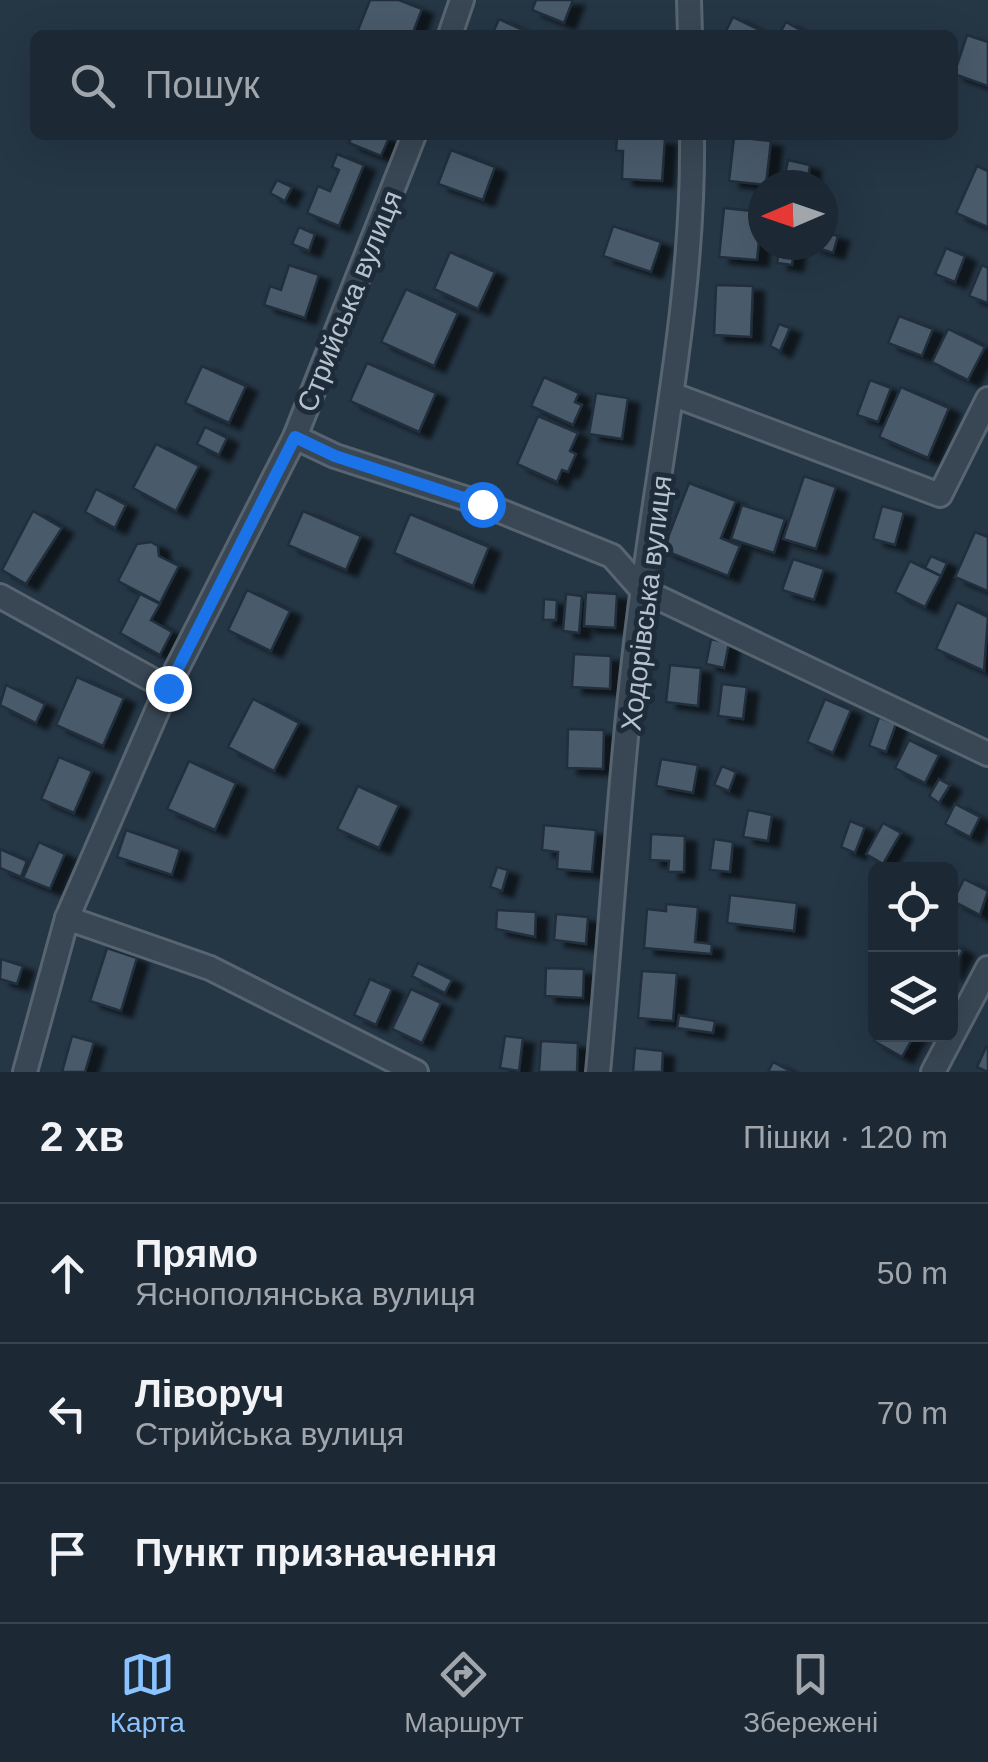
<!DOCTYPE html>
<html lang="uk">
<meta charset="utf-8">
<style>
:root{--surface:#1c2834;--page:#25303c;--text:#f1f3f6;--muted:#a0a6ac;--line:#3a444f;--accent:#8ac3ff}
body{margin:0;font-family:Arial,sans-serif;background:var(--page);color:var(--text)}
.controls{position:absolute;right:30px;bottom:30px;display:grid;overflow:hidden;border-radius:15px;box-shadow:0 10px 40px #0002}
.controls button{width:90px;height:90px;display:grid;place-items:center;padding:0;border:0;border-bottom:2px solid var(--line);background:var(--surface);color:var(--text);font:50px sans-serif}
.compass{position:absolute;left:748px;top:170px;width:90px;height:90px;border-radius:50%;background:var(--surface);box-shadow:0 10px 40px #0002;rotate:268deg}
.stop{position:absolute;width:30px;height:30px;margin:-22px;border:8px solid #1a73e8;border-radius:50%;background:#fff}
.stop.end{background:#1a73e8;border-color:#fff;box-shadow:0 2px 10px #0008}
.list{margin:0;padding:0;list-style:none}
h2{display:flex;justify-content:space-between;align-items:center;height:130px;margin:0;padding:0 40px;font-size:42px}
h2 small{font-size:32px;font-weight:400;color:var(--muted)}
.list li{display:grid;grid-template-columns:65px 1fr auto;gap:30px;align-items:center;box-sizing:border-box;height:140px;padding:0 40px;border-top:2px solid var(--line)}
.list b{display:block;font-size:38px;white-space:nowrap}
.list p{margin:0;font-size:32px;white-space:nowrap;color:var(--muted)}
.list em{font-size:32px;font-style:normal;color:var(--muted)}
.icon{flex:none;width:55px;height:55px;fill:none;stroke:currentColor;stroke-width:2;stroke-linecap:round;stroke-linejoin:round}
.map{position:relative;flex:none;width:988px;height:1072px;overflow:hidden}
.search{position:absolute;background:var(--surface);box-shadow:0 10px 40px #0002;left:30px;right:30px;top:30px;height:110px;display:flex;align-items:center;gap:25px;box-sizing:border-box;padding:0 35px;border-radius:15px;color:var(--muted);font-size:38px}
.sheet{height:550px;background:var(--surface)}
nav{display:flex;justify-content:space-around;align-items:center;box-sizing:border-box;height:140px;border-top:2px solid var(--line);background:var(--surface);font-size:28px;color:var(--muted)}
nav a{display:grid;justify-items:center;gap:5px}
nav .on{color:var(--accent)}
.map>svg:first-child{display:block}
.building{fill:#485a6b;stroke:#202e3b;stroke-width:2.5;filter:url(#shadow)}
.lines{fill:none;stroke-linecap:round;stroke-linejoin:round}
.minor-casing{stroke:#586571;stroke-width:28}
.minor{stroke:#394754;stroke-width:22}
.route{stroke:#1a73e8;stroke-width:12}
.labels{text-anchor:middle;stroke-width:10;stroke-linejoin:round;paint-order:stroke}
.street-label{font-size:28px;fill:#b7c2cd;stroke:#1e2c39}
</style>
<div class="map">
<svg width="988" height="1072" viewBox="0 0 988 1072">
<defs>
<filter id="shadow"><feDropShadow dx="11" dy="6" stdDeviation="2.5" flood-color="#0009"/></filter>
</defs>
<rect width="100%" height="100%" fill="#253645"/>
<!-- building -->
<g class="building">
<polygon points="370,0 399,0 422,9 412,35 356,35"/>
<polygon points="536,0 573,0 564,23 532,10"/>
<polygon points="733,17 762,31 760,35 724,35"/>
<polygon points="499,19 534,35 492,35"/>
<polygon points="786,22 809,35 779,35"/>
<polygon points="967,35 988,42 988,86 954,74"/>
<polygon points="352,135 381,135 389,138 381,156 349,143"/>
<polygon points="617,137 665,139 662,181 622,179 623,151 616,151"/>
<polygon points="734,137 771,141 766,185 729,181"/>
<polygon points="451,150 495,167 483,200 438,184"/>
<polygon points="337,154 364,165 339,226 307,213 318,186 330,191 339,170 332,167"/>
<polygon points="788,160 810,165 807,185 783,185"/>
<polygon points="977,166 988,171 988,227 956,213"/>
<polygon points="277,180 292,187 285,201 270,193"/>
<polygon points="724,208 762,212 757,260 719,257"/>
<polygon points="613,226 661,242 651,272 603,256"/>
<polygon points="299,227 315,234 309,251 292,244"/>
<polygon points="823,232 838,236 833,253 809,245 823,245"/>
<polygon points="780,245 795,245 792,265 777,263"/>
<polygon points="946,248 965,256 955,282 935,274"/>
<polygon points="450,252 495,272 478,309 434,289"/>
<polygon points="289,265 319,275 305,318 264,305 270,286 281,290"/>
<polygon points="982,265 988,268 988,303 969,296"/>
<polygon points="716,285 753,286 751,337 714,335"/>
<polygon points="406,289 458,313 434,366 381,342"/>
<polygon points="899,316 933,329 922,356 888,343"/>
<polygon points="779,324 790,328 780,351 770,346"/>
<polygon points="948,329 985,347 968,380 932,362"/>
<polygon points="367,363 436,393 419,432 350,401"/>
<polygon points="202,366 246,386 229,423 185,403"/>
<polygon points="544,377 579,393 575,402 582,405 573,425 531,406"/>
<polygon points="870,380 891,388 878,422 857,415"/>
<polygon points="901,387 949,408 928,458 879,437"/>
<polygon points="596,393 628,398 622,439 589,434"/>
<polygon points="538,416 578,433 570,451 576,454 568,472 562,470 557,482 517,464"/>
<polygon points="205,427 227,438 219,455 197,444"/>
<polygon points="156,444 199,466 176,511 133,488"/>
<polygon points="804,476 836,487 816,549 783,539"/>
<polygon points="689,483 736,501 721,538 740,546 728,576 663,550"/>
<polygon points="96,489 126,505 115,528 85,512"/>
<polygon points="742,505 785,519 774,553 731,539"/>
<polygon points="882,506 904,512 895,545 873,539"/>
<polygon points="33,511 62,528 26,584 2,570"/>
<polygon points="303,511 361,536 346,570 288,545"/>
<polygon points="410,514 489,547 473,586 394,553"/>
<polygon points="975,532 988,537 988,591 955,577"/>
<polygon points="151,542 158,546 159,556 179,566 160,603 118,581 137,544"/>
<polygon points="931,556 947,563 941,576 925,568"/>
<polygon points="793,559 824,569 814,600 782,590"/>
<polygon points="910,561 941,576 925,607 895,592"/>
<polygon points="247,590 290,611 271,651 228,630"/>
<polygon points="586,592 617,594 615,628 584,626"/>
<polygon points="140,594 160,604 151,620 172,632 160,655 120,633"/>
<polygon points="566,594 582,596 579,633 563,631"/>
<polygon points="544,599 557,600 556,620 543,620"/>
<polygon points="957,602 988,617 984,671 936,649"/>
<polygon points="711,639 729,643 724,668 706,664"/>
<polygon points="574,654 611,656 610,689 572,687"/>
<polygon points="670,665 701,668 698,706 666,702"/>
<polygon points="77,677 124,698 103,746 56,725"/>
<polygon points="722,684 747,687 743,719 718,716"/>
<polygon points="6,685 45,704 36,723 0,705"/>
<polygon points="253,699 299,723 274,771 228,747"/>
<polygon points="825,699 851,710 833,753 807,742"/>
<polygon points="879,717 896,724 886,752 869,746"/>
<polygon points="568,729 604,730 603,769 567,768"/>
<polygon points="909,740 939,755 925,783 895,768"/>
<polygon points="59,757 92,771 74,813 41,799"/>
<polygon points="661,759 698,765 693,793 656,786"/>
<polygon points="189,761 236,783 215,830 167,809"/>
<polygon points="722,766 736,772 729,791 714,785"/>
<polygon points="939,779 950,785 939,803 929,796"/>
<polygon points="358,786 399,805 379,848 337,829"/>
<polygon points="955,804 980,817 970,837 945,824"/>
<polygon points="748,810 772,815 768,841 743,837"/>
<polygon points="850,821 865,827 855,853 841,847"/>
<polygon points="883,823 901,833 883,864 866,854"/>
<polygon points="544,825 596,830 592,872 557,869 558,852 542,850"/>
<polygon points="126,830 180,849 172,875 117,857"/>
<polygon points="651,834 685,836 684,872 668,872 669,861 650,860"/>
<polygon points="714,839 733,842 730,872 710,870"/>
<polygon points="39,842 65,854 50,889 23,878"/>
<polygon points="0,849 27,861 21,877 0,868"/>
<polygon points="497,867 508,870 502,891 490,887"/>
<polygon points="964,879 988,891 980,915 953,901"/>
<polygon points="730,895 797,903 794,931 727,923"/>
<polygon points="666,904 698,907 695,942 712,944 711,954 644,948 647,909 666,911"/>
<polygon points="497,910 536,912 535,937 496,929"/>
<polygon points="556,914 588,917 586,944 554,940"/>
<polygon points="950,943 963,950 950,975"/>
<polygon points="107,948 137,958 121,1011 90,1001"/>
<polygon points="1,959 23,966 17,984 0,979"/>
<polygon points="418,963 452,980 445,993 412,976"/>
<polygon points="546,968 584,969 583,998 545,996"/>
<polygon points="642,971 677,973 673,1021 638,1018"/>
<polygon points="370,979 392,989 376,1025 354,1015"/>
<polygon points="411,989 441,1003 422,1043 392,1029"/>
<polygon points="679,1015 715,1021 713,1033 677,1028"/>
<polygon points="878,1034 915,1034 902,1057 874,1041"/>
<polygon points="72,1036 94,1042 85,1072 62,1072"/>
<polygon points="505,1036 523,1038 519,1071 500,1068"/>
<polygon points="541,1041 578,1043 577,1072 539,1072"/>
<polygon points="986,1047 988,1048 988,1072 977,1067"/>
<polygon points="635,1048 663,1051 662,1072 633,1072"/>
<polygon points="773,1062 792,1072 768,1072"/>
</g>
<g class="lines">
<defs>
<g id="minor">
<polyline points="689,0 690,35"/>
<polyline points="450,35 462,0"/>
<polyline points="674,395 940,495 988,399"/>
<polyline points="295,437 335,456 483,504 612,556 642,590 988,754"/>
<polyline points="0,596 167,688"/>
<polyline points="67,918 210,968 416,1072"/>
<polyline points="25,1072 67,918 167,688 295,437 414,135"/>
<path d="M598,1072C613,911 621,748 643,588C663,437 694,288 692,135"/>
<polyline points="933,1072 988,968"/>
</g>
</defs>
<!-- minor casing -->
<use href="#minor" class="minor-casing"/>
<!-- minor -->
<use href="#minor" class="minor"/>
</g>
<g class="lines">
<!-- route -->
<polyline class="route" points="168,688 295,437 335,456 482,504"/>
</g>
<g class="labels">
<!-- street labels -->
<g class="street-label">
<text transform="translate(349 301) rotate(-68)" y="10">Стрийська вулиця</text>
<text transform="translate(646 603) rotate(-83)" y="10">Ходорівська вулиця</text>
</g>
</g>
</svg>
<div class="controls">
<button><svg class="icon" aria-label="locate" viewBox="0 0 24 24"><circle cx="12" cy="12" r="6"/><path d="M12 2v4M12 18v4M2 12h4M18 12h4"/></svg></button>
<button><svg class="icon" aria-label="layers" viewBox="0 0 24 24"><path d="M12 4l9 5-9 5-9-5zM3 14l9 5 9-5"/></svg></button>
</div>
<svg class="compass" viewBox="-18 -18 36 36"><path d="M0-13l5 13h-10z" fill="#e53935"/><path d="M0 13l5-13h-10z" fill="#a0a6ac"/></svg>
<div class="stop" style="left:482px;top:504px"></div>
<div class="stop end" style="left:168px;top:688px"></div>
<div class="search"><svg class="icon" aria-label="search" viewBox="0 0 24 24"><circle cx="10" cy="10" r="6"/><path d="M15 15l6 6"/></svg>Пошук</div>
</div>
<section class="sheet">
<h2>2 хв<small>Пішки · 120 m</small></h2>
<ul class="list">
<li><svg class="icon" aria-label="ahead" viewBox="0 0 24 24"><path d="M12 20V5M6 11l6-6 6 6"/></svg><div><b>Прямо</b><p>Яснополянська вулиця</p></div><em>50 m</em></li>
<li><svg class="icon" aria-label="left" viewBox="0 0 24 24"><path d="M17 20v-9H6M10 6l-5 5 5 5"/></svg><div><b>Ліворуч</b><p>Стрийська вулиця</p></div><em>70 m</em></li>
<li><svg class="icon" aria-label="arrive" viewBox="0 0 24 24"><path d="M6 21V4h12l-3 4 3 4H6"/></svg><div><b>Пункт призначення</b></div></li>
</ul>
</section>
<nav>
<a class="on"><svg class="icon" aria-label="map" viewBox="0 0 24 24"><path d="M3 6l6-2 6 2 6-2v14l-6 2-6-2-6 2zM9 4v14M15 6v14"/></svg>Карта</a>
<a><svg class="icon" aria-label="directions" viewBox="0 0 24 24"><path d="M12 3l9 9-9 9-9-9zM9 14v-3h6M13 9l2 2-2 2"/></svg>Маршрут</a>
<a><svg class="icon" aria-label="saved" viewBox="0 0 24 24"><path d="M7 4h10v16l-5-4-5 4z"/></svg>Збережені</a>
</nav>
